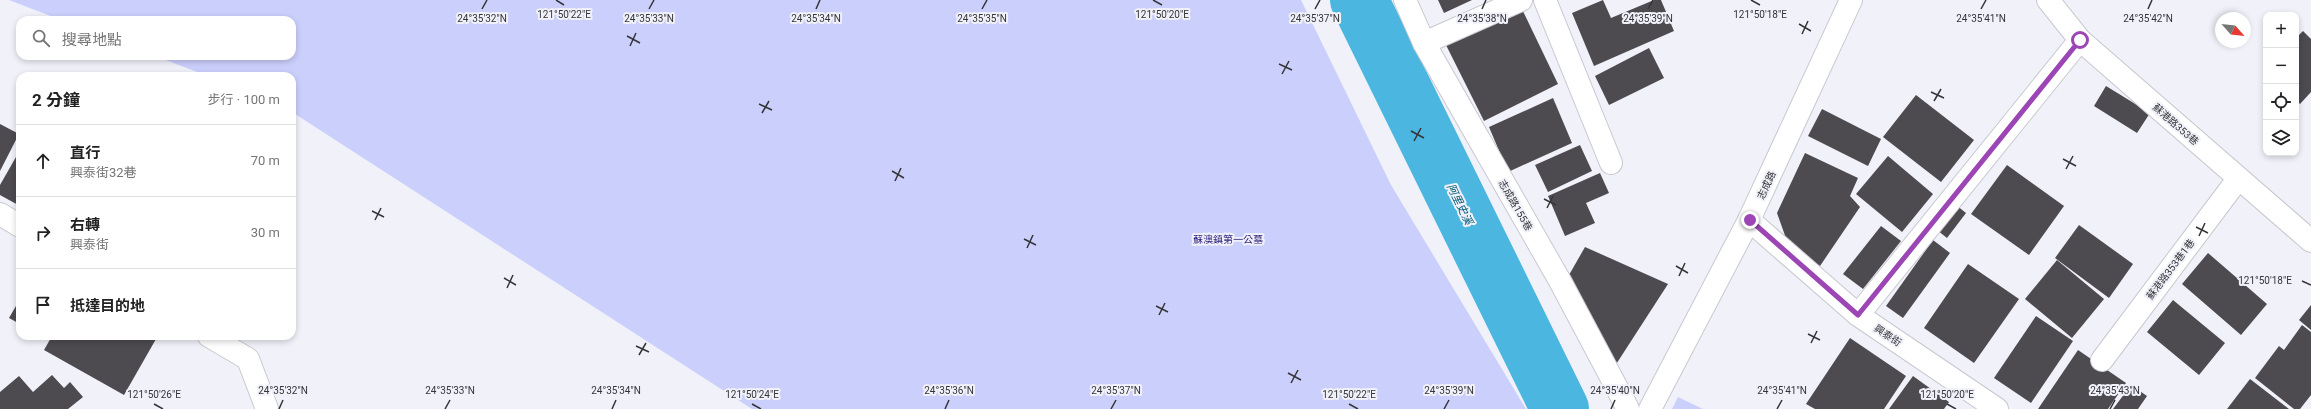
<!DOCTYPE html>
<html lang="zh-TW">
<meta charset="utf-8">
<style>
:root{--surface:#fff;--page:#f6f6f6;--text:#222;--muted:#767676;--line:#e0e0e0}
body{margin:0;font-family:Roboto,"Noto Sans TC",sans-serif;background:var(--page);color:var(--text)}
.controls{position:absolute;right:12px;top:12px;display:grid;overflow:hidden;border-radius:8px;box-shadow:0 2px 6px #0003}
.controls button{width:36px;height:36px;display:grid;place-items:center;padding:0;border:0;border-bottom:1px solid var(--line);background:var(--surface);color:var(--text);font:20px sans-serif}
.compass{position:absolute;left:2215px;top:12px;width:36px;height:36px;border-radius:50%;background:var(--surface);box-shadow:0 2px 6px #0003;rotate:117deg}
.stop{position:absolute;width:12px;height:12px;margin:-9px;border:3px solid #9b46b4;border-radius:50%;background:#fff}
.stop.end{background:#9b46b4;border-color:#fff;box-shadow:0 1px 4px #0008}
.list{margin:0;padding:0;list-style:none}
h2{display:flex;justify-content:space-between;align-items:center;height:52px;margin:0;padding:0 16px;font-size:17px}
h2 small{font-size:13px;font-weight:400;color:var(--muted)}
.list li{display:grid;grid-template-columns:26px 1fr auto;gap:12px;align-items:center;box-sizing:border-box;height:72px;padding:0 16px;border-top:1px solid var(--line)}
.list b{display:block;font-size:15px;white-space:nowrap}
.list p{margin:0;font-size:13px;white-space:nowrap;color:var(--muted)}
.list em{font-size:13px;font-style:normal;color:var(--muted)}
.icon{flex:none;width:22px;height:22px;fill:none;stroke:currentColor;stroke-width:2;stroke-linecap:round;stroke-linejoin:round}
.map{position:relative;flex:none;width:2311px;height:409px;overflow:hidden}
.search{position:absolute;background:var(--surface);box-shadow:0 2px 6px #0003;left:16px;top:16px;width:280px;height:44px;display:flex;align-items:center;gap:10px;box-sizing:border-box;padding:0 14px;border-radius:12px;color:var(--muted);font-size:15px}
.panel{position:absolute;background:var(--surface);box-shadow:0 2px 6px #0003;left:16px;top:72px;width:280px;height:268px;border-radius:12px}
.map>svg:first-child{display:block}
.green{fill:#cbcffb}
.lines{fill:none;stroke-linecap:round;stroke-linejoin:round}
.river{stroke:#4bb6e0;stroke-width:58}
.building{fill:#4e4b50}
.minor-casing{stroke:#c8c8d0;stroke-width:24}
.minor{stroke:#fff;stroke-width:22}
.route{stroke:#9b46b4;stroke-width:5}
.ticks{fill:none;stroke:#353538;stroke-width:1.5}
.labels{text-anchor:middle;stroke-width:4;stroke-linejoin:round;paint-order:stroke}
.street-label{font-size:10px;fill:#353538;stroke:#f0f1f9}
.park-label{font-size:10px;fill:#2f247d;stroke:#f0f1f9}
.water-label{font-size:11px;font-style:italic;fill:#005c79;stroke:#f0f1f9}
.ticks-label{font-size:10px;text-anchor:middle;fill:#353538;stroke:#f0f1f9;stroke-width:4;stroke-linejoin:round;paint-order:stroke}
</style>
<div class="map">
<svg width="2311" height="409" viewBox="0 0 2311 409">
<rect width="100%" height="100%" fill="#f0f1f9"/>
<!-- green -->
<g class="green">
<polygon points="9,0 1301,0 1391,185 1526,409 752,409 292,112 292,76 208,76 155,56 292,56 292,20 61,20"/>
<polygon points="1678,397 1703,409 1672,409"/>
</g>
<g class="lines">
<!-- river -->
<polyline class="river" points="1359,0 1560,409"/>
</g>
<!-- building -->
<g class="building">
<polygon points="1438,0 1472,0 1444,13"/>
<polygon points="1603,0 1611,18 1654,0 1661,0 1674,31 1594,66 1572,13"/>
<polygon points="1520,5 1558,84 1484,121 1445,43"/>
<polygon points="2303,31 2311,39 2311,92 2300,104 2296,100 2296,38"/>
<polygon points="1649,48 1664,78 1609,105 1595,76"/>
<polygon points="2106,86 2150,113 2137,133 2094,106"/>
<polygon points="1916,95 1974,140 1941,182 1883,137"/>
<polygon points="1553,98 1572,143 1508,172 1489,127"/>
<polygon points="1822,109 1881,139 1868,166 1808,136"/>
<polygon points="0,124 19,134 0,171"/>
<polygon points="1580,145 1592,171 1548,192 1535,165"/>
<polygon points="20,150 20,206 0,195 0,185"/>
<polygon points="1805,153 1858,178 1850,196 1860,207 1820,266 1788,244 1777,213"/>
<polygon points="1888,156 1933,194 1902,232 1856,194"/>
<polygon points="2007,165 2064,206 2029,255 1971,214"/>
<polygon points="1600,173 1609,193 1586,203 1595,223 1565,236 1548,196"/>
<polygon points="1956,205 1966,213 1947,238 1937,230"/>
<polygon points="2079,225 2133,264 2109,298 2055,258"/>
<polygon points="1881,226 1901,241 1863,289 1843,274"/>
<polygon points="1933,240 1950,253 1903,318 1886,306"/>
<polygon points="1585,247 1668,284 1613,369 1565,282"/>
<polygon points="2208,253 2267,304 2241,335 2182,284"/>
<polygon points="2057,260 2104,299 2072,338 2025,299"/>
<polygon points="1968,264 2019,299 1974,363 1924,328"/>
<polygon points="20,299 20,324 9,318"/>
<polygon points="2173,300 2225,343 2199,375 2147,332"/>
<polygon points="2311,305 2311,330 2299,320"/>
<polygon points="2036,316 2073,341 2031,403 1994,378"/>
<polygon points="2302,325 2311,332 2311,395 2300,409 2294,409 2255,378 2279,346 2284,350"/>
<polygon points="52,336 150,336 156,339 124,395 44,350"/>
<polygon points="1850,338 1906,376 1884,409 1815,409 1806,404"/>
<polygon points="2078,350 2126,383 2108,409 2038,409"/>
<polygon points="52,375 64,388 70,382 83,397 68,409 0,409 0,392 19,376 33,392"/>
<polygon points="1913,376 1949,402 1944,409 1889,409"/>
<polygon points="2250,379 2289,409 2227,409"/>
<polygon points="2131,385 2147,396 2138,409 2113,409"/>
</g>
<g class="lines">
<defs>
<g id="minor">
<polyline points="1405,0 1424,43 1560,281 1628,409"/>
<polyline points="1545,0 1611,163"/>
<polyline points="2048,0 2080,40 2311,241"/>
<polyline points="1424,43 1521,0"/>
<polyline points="0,214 20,226"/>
<polyline points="1749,220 1858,315 1997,409"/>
<polyline points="1858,315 2080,40"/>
<polyline points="209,336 248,359 267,409"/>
<polyline points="2102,360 2238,179"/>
<polyline points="1650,409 1749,220 1851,0"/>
</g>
</defs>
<!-- minor casing -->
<use href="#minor" class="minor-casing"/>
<!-- minor -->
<use href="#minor" class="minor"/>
</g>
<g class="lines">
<!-- route -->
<polyline class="route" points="1750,220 1858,315 2080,40"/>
</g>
<!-- ticks -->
<path class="ticks" d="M556,0L564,5M1153,0L1162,5M1751,0L1760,5M482,9L487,0M649,9L654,0M816,9L820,0M982,9L987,0M1315,9L1320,0M1482,9L1486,0M1648,9L1653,0M1981,9L1986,0M2148,9L2152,0M1799,24L1811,31M1802,34L1808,21M627,36L640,43M630,46L636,33M1279,64L1292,70M1282,74L1289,61M1931,92L1944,98M1934,101L1941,89M759,104L772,110M762,113L769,101M1411,131L1424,138M1414,141L1421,128M2063,159L2076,166M2066,169L2073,156M892,171L904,178M895,181L901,168M1544,199L1556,205M1547,208L1553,196M372,211L384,217M375,220L381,208M2196,227L2208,233M2199,236L2205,223M1024,239L1036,245M1027,248L1033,235M1676,266L1688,273M1679,276L1685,263M504,278L516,285M2302,281L2311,285M507,288L513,275M1156,306L1168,312M1159,315L1165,303M1808,334L1820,340M1811,343L1817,331M636,346L649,352M639,355L646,343M1288,373L1301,380M1291,383L1298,370M154,404L163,409M752,404L761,409M1349,404L1358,409M1947,404L1956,409M279,409L283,400M445,409L450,400M612,409L616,400M945,409L949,400M1111,409L1116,400M1444,409L1449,400M1611,409L1615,400M1777,409L1782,400M2110,409L2115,400"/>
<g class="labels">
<!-- street labels -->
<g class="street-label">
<text transform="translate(2176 124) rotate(41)" y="4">蘇港路353巷</text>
<text transform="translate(1766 185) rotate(-65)" y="4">志成路</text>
<text transform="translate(1516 205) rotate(60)" y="4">志成路155巷</text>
<text transform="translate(2170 269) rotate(-53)" y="4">蘇港路353巷1巷</text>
<text transform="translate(1888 335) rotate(34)" y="4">興泰街</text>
</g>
<!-- park labels -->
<g class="park-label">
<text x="1228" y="243">蘇澳鎮第一公墓</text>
</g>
<!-- water labels -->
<g class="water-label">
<text transform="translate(1460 204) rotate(64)" y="4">阿里史溪</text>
</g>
</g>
<g class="ticks-label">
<text x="564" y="18">121°50'22"E</text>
<text x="1162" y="18">121°50'20"E</text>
<text x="1760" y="18">121°50'18"E</text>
<text x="482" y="22">24°35'32"N</text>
<text x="649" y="22">24°35'33"N</text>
<text x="816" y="22">24°35'34"N</text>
<text x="982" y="22">24°35'35"N</text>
<text x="1315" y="22">24°35'37"N</text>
<text x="1482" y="22">24°35'38"N</text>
<text x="1648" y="22">24°35'39"N</text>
<text x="1981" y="22">24°35'41"N</text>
<text x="2148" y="22">24°35'42"N</text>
<text x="2265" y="284">121°50'18"E</text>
<text x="283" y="394">24°35'32"N</text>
<text x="450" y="394">24°35'33"N</text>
<text x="616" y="394">24°35'34"N</text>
<text x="949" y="394">24°35'36"N</text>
<text x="1116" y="394">24°35'37"N</text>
<text x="1449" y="394">24°35'39"N</text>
<text x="1615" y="394">24°35'40"N</text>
<text x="1782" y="394">24°35'41"N</text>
<text x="2115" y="394">24°35'43"N</text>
<text x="154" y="398">121°50'26"E</text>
<text x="752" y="398">121°50'24"E</text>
<text x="1349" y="398">121°50'22"E</text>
<text x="1947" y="398">121°50'20"E</text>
</g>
</svg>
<div class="controls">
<button>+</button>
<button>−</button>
<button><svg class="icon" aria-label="locate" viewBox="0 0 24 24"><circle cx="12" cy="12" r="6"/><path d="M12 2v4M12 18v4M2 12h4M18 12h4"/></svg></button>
<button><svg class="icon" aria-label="layers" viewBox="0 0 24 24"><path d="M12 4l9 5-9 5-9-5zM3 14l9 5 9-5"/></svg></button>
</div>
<svg class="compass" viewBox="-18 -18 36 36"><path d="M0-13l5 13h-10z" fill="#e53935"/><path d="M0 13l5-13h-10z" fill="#767676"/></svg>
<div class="stop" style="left:2080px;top:40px"></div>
<div class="stop end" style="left:1750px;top:220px"></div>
<div class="search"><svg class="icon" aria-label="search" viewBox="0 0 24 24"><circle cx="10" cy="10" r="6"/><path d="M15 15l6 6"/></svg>搜尋地點</div>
<section class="panel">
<h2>2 分鐘<small>步行 · 100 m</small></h2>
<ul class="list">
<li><svg class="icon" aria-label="ahead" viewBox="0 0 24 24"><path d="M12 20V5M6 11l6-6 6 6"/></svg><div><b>直行</b><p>興泰街32巷</p></div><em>70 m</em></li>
<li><svg class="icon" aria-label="right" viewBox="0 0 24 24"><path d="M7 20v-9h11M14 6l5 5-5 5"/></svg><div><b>右轉</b><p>興泰街</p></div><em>30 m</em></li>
<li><svg class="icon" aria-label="arrive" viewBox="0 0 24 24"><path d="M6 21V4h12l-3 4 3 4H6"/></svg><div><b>抵達目的地</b></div></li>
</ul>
</section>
</div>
